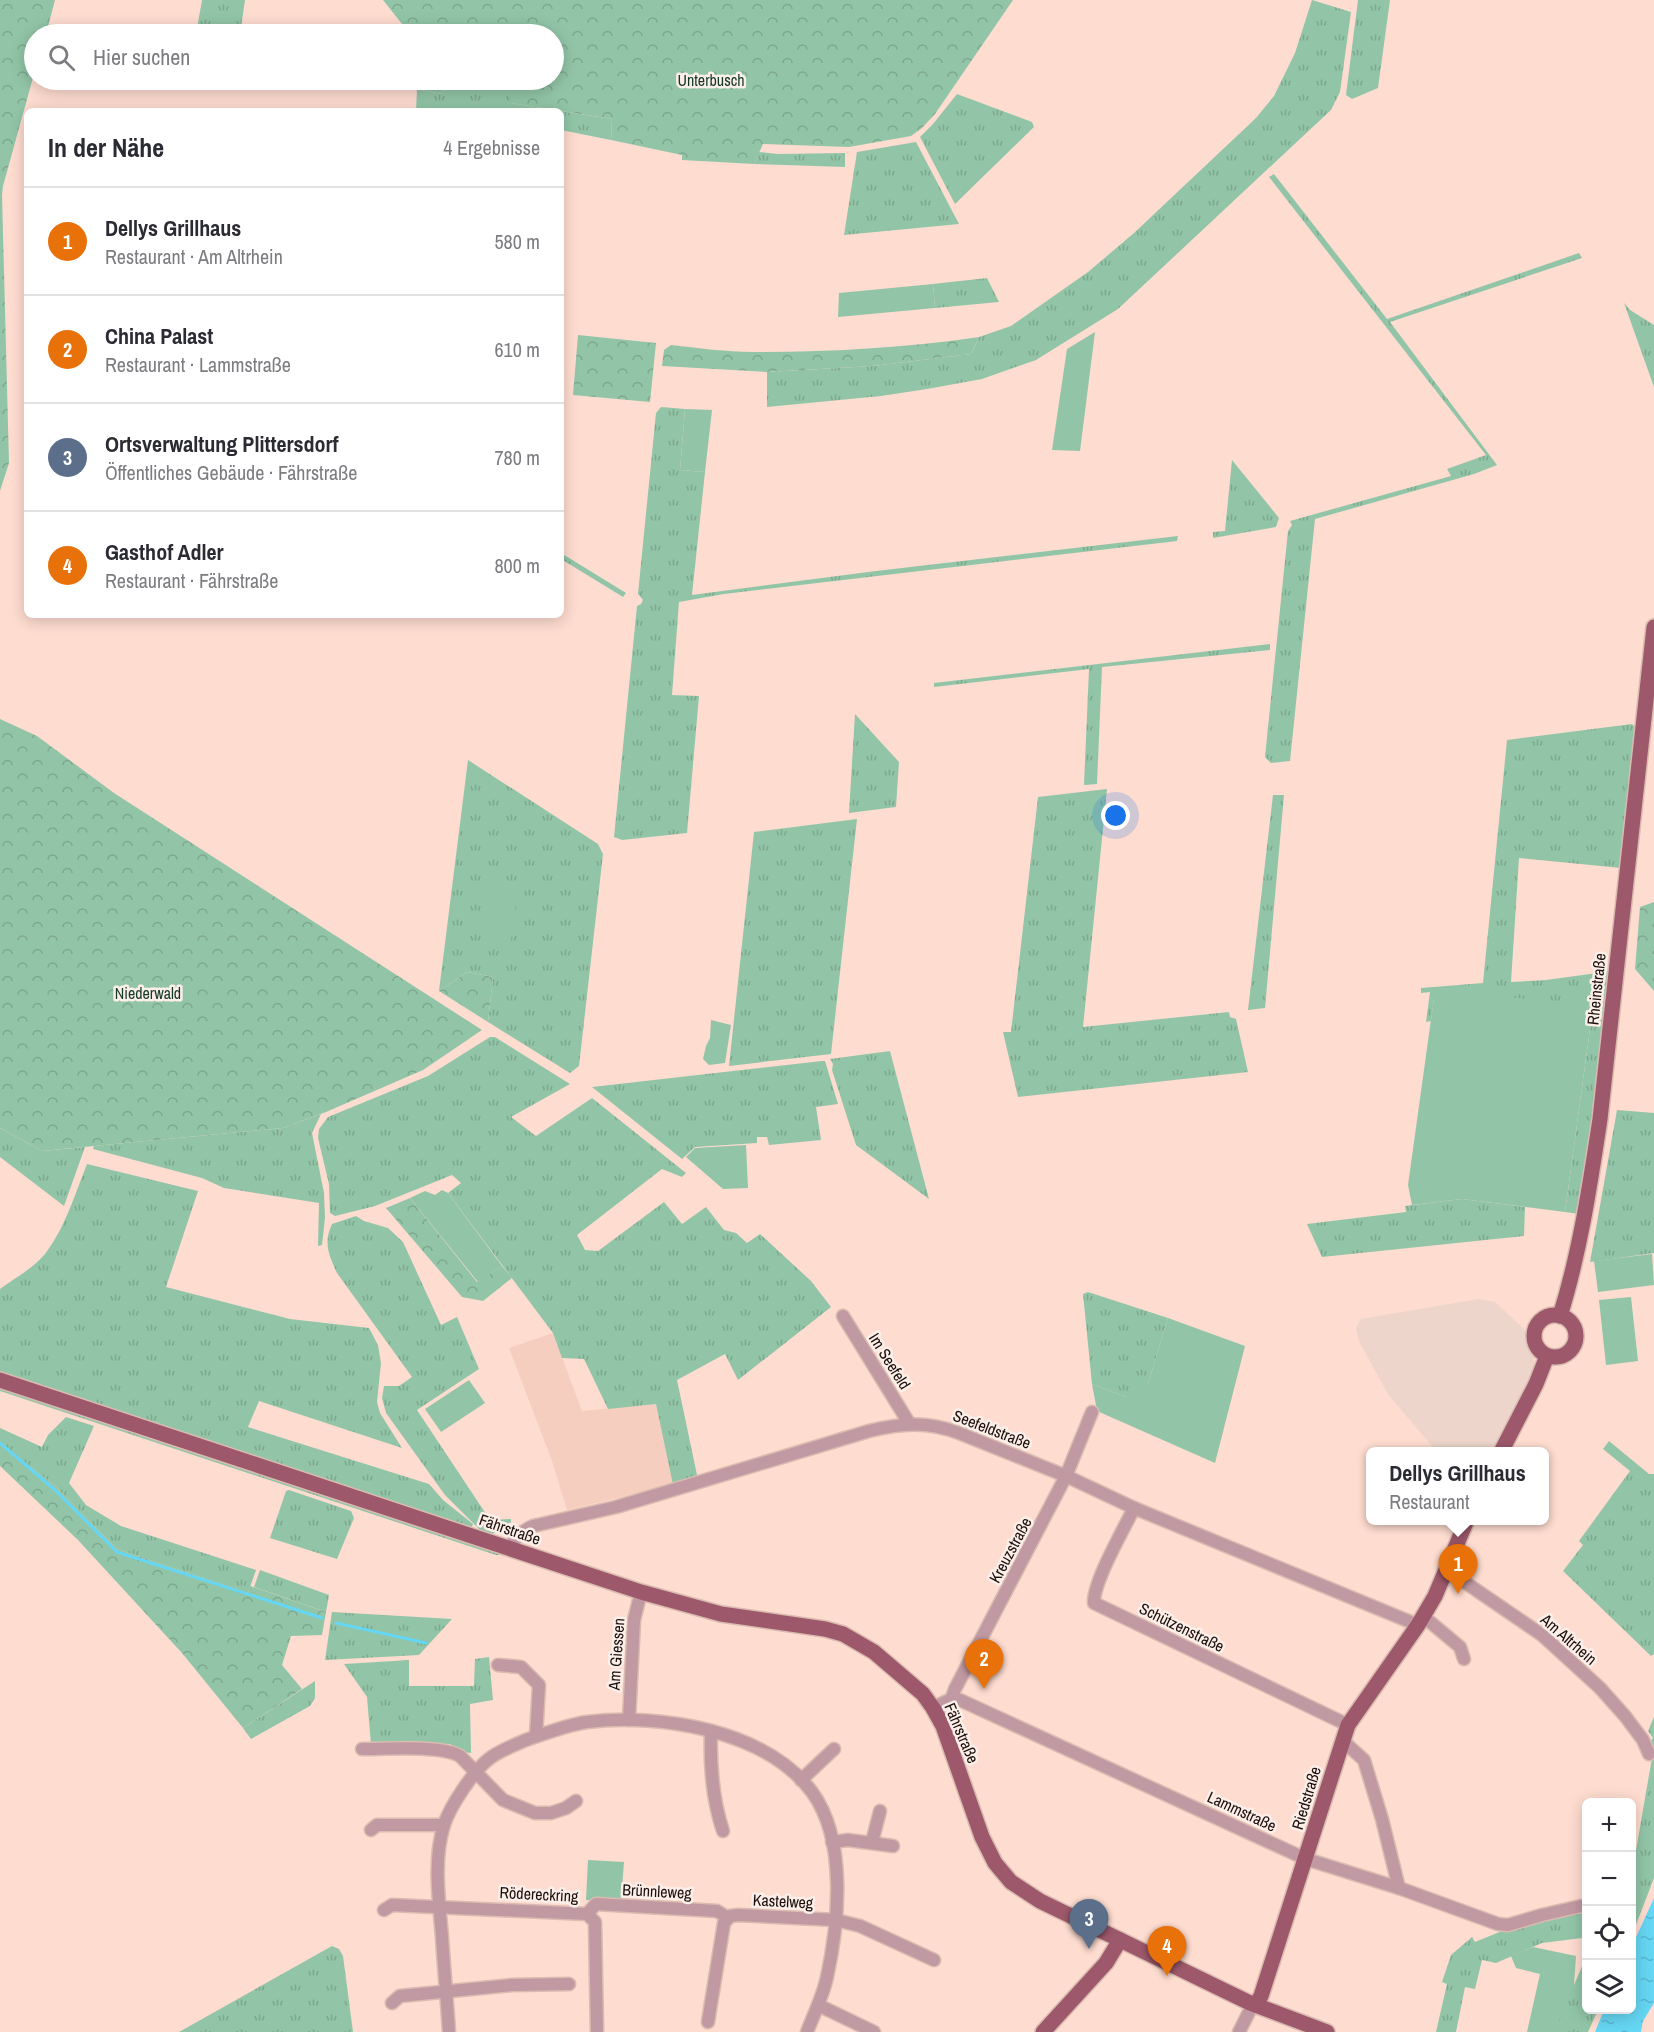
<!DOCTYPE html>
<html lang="de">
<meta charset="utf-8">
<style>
:root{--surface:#fff;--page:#f7f7f7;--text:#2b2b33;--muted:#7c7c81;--line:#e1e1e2;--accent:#2563eb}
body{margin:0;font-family:"Archivo Narrow",sans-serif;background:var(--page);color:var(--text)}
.controls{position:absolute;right:18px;bottom:18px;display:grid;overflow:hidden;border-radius:9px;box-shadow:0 3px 15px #0003}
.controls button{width:54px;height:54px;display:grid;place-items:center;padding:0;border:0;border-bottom:2px solid var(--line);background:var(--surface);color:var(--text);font:30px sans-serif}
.you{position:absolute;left:1116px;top:816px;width:21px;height:21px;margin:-15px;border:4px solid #fff;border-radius:50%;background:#1a73e8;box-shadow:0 0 0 9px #1a73e833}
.badge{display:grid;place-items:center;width:39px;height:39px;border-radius:50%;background:var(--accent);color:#fff;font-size:20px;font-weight:700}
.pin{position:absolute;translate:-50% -50px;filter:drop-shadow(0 2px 3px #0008)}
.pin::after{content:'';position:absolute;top:32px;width:21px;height:18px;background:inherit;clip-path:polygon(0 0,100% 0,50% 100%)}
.popup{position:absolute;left:1366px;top:1447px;width:183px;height:78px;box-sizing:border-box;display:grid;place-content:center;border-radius:9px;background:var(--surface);filter:drop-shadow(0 2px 4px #0005);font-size:20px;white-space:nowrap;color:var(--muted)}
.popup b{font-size:22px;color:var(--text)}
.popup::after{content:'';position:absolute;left:50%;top:100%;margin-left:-12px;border:12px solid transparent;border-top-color:var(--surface)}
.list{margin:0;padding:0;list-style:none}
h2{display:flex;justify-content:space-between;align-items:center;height:78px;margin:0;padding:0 24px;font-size:26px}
h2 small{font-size:20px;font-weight:400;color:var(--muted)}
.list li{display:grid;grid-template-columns:39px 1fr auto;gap:18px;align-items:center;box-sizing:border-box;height:108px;padding:0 24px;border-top:2px solid var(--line)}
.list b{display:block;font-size:22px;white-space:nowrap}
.list p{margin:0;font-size:20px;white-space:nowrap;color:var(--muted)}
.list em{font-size:20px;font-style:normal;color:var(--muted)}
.icon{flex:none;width:33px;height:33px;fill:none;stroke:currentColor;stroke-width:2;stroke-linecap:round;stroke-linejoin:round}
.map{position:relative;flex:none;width:1654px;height:2032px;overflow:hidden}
.search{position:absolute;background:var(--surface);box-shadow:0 3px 15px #0003;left:24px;top:24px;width:540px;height:66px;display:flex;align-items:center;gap:15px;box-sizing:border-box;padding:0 21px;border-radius:33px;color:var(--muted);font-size:22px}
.panel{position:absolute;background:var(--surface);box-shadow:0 3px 15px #0003;left:24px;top:108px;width:540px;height:510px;border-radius:9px}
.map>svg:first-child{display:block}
.built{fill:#f6cebf}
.education{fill:#edd5cb}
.grass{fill:url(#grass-tufts)}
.forest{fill:url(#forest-crowns)}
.green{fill:#92c5a7}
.water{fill:url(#water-ripples)}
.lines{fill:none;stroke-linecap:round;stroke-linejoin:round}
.stream{stroke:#65d6f3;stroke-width:3}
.minor-casing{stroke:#dabbb0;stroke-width:15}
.major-casing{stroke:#dabbb0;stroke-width:18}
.minor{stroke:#c199a2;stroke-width:12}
.major{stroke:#9d586b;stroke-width:15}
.labels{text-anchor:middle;stroke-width:5;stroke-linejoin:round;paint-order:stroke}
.park-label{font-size:16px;fill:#123926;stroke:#fceee9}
.street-label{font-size:16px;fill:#1a0f0b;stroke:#fceee9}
</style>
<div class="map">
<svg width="1654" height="2032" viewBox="0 0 1654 2032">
<defs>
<pattern id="grass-tufts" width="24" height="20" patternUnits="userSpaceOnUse" patternTransform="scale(1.5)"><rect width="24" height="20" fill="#92c5a7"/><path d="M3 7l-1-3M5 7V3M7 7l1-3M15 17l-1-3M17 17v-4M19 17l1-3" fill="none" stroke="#7da88e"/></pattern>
<pattern id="forest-crowns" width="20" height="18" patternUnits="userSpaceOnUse" patternTransform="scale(1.5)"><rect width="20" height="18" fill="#92c5a7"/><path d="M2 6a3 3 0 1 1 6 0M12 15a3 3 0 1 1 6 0" fill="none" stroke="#7da88e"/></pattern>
<pattern id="water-ripples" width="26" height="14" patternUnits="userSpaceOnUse" patternTransform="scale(1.5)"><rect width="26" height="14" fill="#65d6f3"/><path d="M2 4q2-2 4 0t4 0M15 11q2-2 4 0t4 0" fill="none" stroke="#57b6cf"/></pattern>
</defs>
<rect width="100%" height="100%" fill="#fedcd0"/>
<!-- built -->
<polygon class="built" points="553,1333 582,1411 656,1404 673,1485 567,1510 552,1461 509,1348"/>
<!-- education -->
<polygon class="education" points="1479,1299 1495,1302 1524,1329 1534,1353 1534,1368 1519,1403 1493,1451 1436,1451 1388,1394 1359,1341 1356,1328 1361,1319"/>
<!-- grass -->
<g class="grass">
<polygon points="202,0 245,0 240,34 196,34"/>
<polygon points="1312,0 1351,12 1340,92 1331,110 1118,309 1036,360 982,379 927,389 881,396 767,407 767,372 873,366 971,354 979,337 1011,326 1088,272 1134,233 1256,118 1274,96 1295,53"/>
<polygon points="1358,0 1390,0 1378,88 1352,99 1346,95"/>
<polygon points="451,80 513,80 511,103 560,111 416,111 417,89 442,94"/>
<polygon points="957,94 1032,122 1034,127 955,204 920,137 933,124"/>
<polygon points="561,111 612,119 611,140 561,130"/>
<polygon points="916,142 959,224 844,235 857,152"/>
<polygon points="759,152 778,154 845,153 845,167 754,164"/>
<polygon points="1274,174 1387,319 1579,253 1582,258 1390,322 1497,465 1474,474 1315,519 1290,761 1271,763 1265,757 1288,531 1292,525 1290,521 1451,476 1447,469 1486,455 1269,177"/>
<polygon points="987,278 999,302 935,308 933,284"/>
<polygon points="1624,303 1630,310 1654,325 1654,387"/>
<polygon points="661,407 685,409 680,470 705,472 692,595 876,571 1178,536 1177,541 724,594 679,602 672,695 699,696 687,833 622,840 614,837 637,606 641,604 643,600 638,594 656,413"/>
<polygon points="1232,460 1279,518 1276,527 1213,538 1213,532 1225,531"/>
<polygon points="561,553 626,593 623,597 561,559"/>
<polygon points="1270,644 1270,650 1102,667 1097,784 1084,785 1089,669 934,687 934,683"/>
<polygon points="855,714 899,762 896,807 849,813"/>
<polygon points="1632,724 1637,729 1621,868 1519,858 1511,982 1546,980 1612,971 1598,1102 1579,1214 1565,1212 1593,1007 1434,998 1431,1021 1426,1022 1430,992 1421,993 1421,988 1483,983 1507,740"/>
<polygon points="468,760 598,844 603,854 579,1066 570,1073 488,1022 493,977 467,972 439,991"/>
<polygon points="1107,789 1083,1027 1229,1012 1230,1017 1236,1019 1248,1072 1018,1097 1003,1032 1011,1032 1038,797"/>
<polygon points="1273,795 1284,795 1265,1008 1248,1010"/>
<polygon points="857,819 831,1054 729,1066 754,832"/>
<polygon points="490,1037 495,1037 570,1084 511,1117 536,1136 592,1098 686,1173 682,1177 662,1169 577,1235 585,1250 598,1251 664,1202 682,1224 706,1207 724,1230 736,1233 747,1243 760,1234 811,1281 831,1307 738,1380 725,1354 677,1380 697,1475 673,1485 656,1404 608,1409 584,1359 562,1358 553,1333 448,1193 461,1183 452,1175 375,1206 335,1216 330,1213 329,1184 318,1138 319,1129 328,1117 428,1076"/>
<polygon points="890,1051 929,1199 856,1145 832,1070 833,1064 830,1059"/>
<polygon points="822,1061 825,1061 838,1104 816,1107 821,1140 769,1145 767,1137 757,1137 757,1143 695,1147 682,1159 592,1087"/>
<polygon points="1617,1110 1654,1113 1654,1253 1590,1262"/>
<polygon points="321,1114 312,1133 324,1193 325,1218 322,1245 318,1246 319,1203 224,1188 202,1178 93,1149 94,1146 283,1128"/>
<polygon points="0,1128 42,1151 85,1147 64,1206 0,1157"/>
<path d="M87,1164L198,1191L166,1287L290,1319L369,1328L378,1345L381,1363L377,1402L380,1413L402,1448L259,1401L248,1427L429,1484L443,1500L473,1524L471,1529L0,1373V1289C15,1278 32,1269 45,1254C65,1228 75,1194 87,1164Z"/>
<polygon points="1462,1199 1525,1207 1524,1236 1322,1257 1307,1224 1406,1212 1405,1206"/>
<path d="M356,1216L364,1221L388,1228L403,1242L441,1325L457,1317L479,1369L417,1410L490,1520L511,1519V1522L491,1535L483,1533L445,1495L386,1413L382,1398L384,1386H399L412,1377L337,1273C329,1255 323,1243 332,1224Z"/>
<polygon points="1088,1292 1168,1318 1148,1384 1126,1397 1092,1384 1083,1294"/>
<polygon points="0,1385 500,1552 499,1555 496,1555 0,1391"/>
<polygon points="66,1417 94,1426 69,1483 86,1505 121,1526 256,1570 248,1593 117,1549 54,1485 0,1443 0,1428 42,1447 48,1435"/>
<polygon points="1609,1441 1649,1474 1654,1474 1654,1654 1651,1656 1563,1571 1583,1545 1579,1541 1630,1471 1603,1449"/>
<polygon points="289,1490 351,1511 354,1518 337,1559 270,1538 286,1491"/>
<polygon points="260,1570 329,1595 326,1612 254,1587"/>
<polygon points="332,1612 452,1619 419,1655 325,1660"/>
<polygon points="489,1657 493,1700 470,1704 471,1753 462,1752 450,1744 371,1745 367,1697 344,1664 409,1660 409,1686 474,1686 475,1659"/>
<polygon points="315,1681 315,1698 310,1706 251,1739 243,1728"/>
<polygon points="1654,1717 1654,1878 1632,1935 1632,1865 1635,1856 1652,1758 1650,1742 1653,1738 1648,1731"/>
<polygon points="1586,1912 1586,1922 1582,1938 1542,1943 1496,1963 1482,1960 1475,1989 1465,1987 1456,2032 1436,2032 1447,1984 1442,1982 1451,1955 1472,1937 1475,1942 1502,1931 1509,1931 1554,1916"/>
<polygon points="332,1946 339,1949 343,1956 353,2032 179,2032"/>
<polygon points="1586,1957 1586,2010 1598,2010 1588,2032 1527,2032 1574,1985"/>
</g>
<!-- forest -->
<g class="forest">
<polygon points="0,0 55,0 46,34 34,34 34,74 3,186 2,195 9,463 0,491"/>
<polygon points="383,0 1013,0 935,114 922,128 911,136 849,147 763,144 754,164 682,160 682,155 611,140 612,119 510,103 513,80 554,80 554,34 410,34"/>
<polygon points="416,80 451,80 442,94 417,89"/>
<polygon points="578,335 656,343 650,402 573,395"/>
<path d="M979,337L971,354L873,366L767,372L662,366L664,350L671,345C698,348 726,352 753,352C829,352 905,348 979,337Z"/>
<polygon points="0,719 37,736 114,793 482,1030 423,1070 326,1112 283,1128 42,1151 0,1128"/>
<polygon points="1654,902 1654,991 1635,969 1640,907"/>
<polygon points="467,972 493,977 488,1022 439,991"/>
<polygon points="410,1198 477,1282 502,1266 512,1278 483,1301 462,1297 386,1208"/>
<polygon points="0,1443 54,1485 117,1549 248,1593 250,1586 326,1612 322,1635 291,1636 282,1665 302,1689 243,1728 182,1653 78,1540 0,1466"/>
</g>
<!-- green -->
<g class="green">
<polygon points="933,284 935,308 838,317 839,293"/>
<polygon points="1095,332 1080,451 1052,450 1067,349"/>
<polygon points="685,409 712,410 705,472 680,470"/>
<polygon points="495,883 512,884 518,889 511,941 487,939 483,934 488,888"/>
<polygon points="1459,991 1593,1007 1565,1212 1462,1199 1412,1205 1408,1185 1434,998 1438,994"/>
<polygon points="711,1020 731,1025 725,1063 709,1065 703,1059 706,1046 710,1038"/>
<polygon points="746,1145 748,1188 723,1189 686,1157 695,1148"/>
<polygon points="442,1190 448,1193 502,1266 478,1282 410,1198 425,1191 435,1195"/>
<polygon points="1652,1254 1654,1285 1598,1292 1594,1261"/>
<polygon points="1631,1297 1638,1361 1606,1365 1599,1300"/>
<polygon points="1168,1318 1245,1346 1215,1463 1097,1411 1092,1384 1126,1397 1132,1379 1148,1384"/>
<polygon points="469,1380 485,1403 441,1432 425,1409"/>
<polygon points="588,1860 624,1862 621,1902 586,1900"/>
<polygon points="1533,1947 1576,1956 1574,1985 1554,2032 1527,2032 1540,1974 1516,1968 1511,1956"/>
</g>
<!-- water -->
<polygon class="water" points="1654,1898 1654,2003 1643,2021 1641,2032 1595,2032 1604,2010 1632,2010 1632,1946"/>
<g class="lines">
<!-- stream -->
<g class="stream">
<polyline points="0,1443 55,1490 117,1552 322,1618"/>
<polyline points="336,1623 426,1643"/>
</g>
<defs>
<g id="minor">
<polyline points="843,1316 909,1423"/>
<path d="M1134,1508C1124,1529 1093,1582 1094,1603L1348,1725"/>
<path d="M510,1548C515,1537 522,1531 533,1526L616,1507L869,1431C902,1423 927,1421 959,1433L1066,1476L1134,1508L1418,1625"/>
<polyline points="1447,1570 1542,1635 1600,1688 1625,1716 1643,1740 1649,1754"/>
<polyline points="1423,1616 1460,1647 1464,1659"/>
<polyline points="498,1665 521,1667 539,1685 536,1736"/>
<polyline points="951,1700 955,1689 1066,1476 1092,1412"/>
<polyline points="933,1708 947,1701 960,1700 1306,1859 1399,1888 1498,1924 1508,1925 1542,1915 1581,1906"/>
<polyline points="629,1720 634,1620 641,1592"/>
<path d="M711,1731C710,1766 712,1798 723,1831"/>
<polyline points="1343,1741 1364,1760 1382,1819 1399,1888"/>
<path d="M362,1749C387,1749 441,1745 460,1756L503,1800L535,1813H551L566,1808L576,1801"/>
<polyline points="801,1780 834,1749"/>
<polyline points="371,1830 377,1825 444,1825"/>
<polyline points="832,1842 848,1840 893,1846"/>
<polyline points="872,1842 880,1811"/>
<polyline points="384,1910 392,1905 587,1914 595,1922 597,2032"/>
<polyline points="587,1914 596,1904 717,1911 728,1918"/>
<polyline points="392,2003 400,1996 512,1985 569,1984"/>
<polyline points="818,2005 874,2032"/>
<polyline points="708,2022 724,1923 730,1916 738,1915 836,1920 860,1926 934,1960"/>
<path d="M449,2032C447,2000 444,1969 442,1937C439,1901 433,1859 444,1825C450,1806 474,1770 490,1758C501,1750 514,1745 526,1740C546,1733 567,1725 587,1722C659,1713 766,1730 812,1792C847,1840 839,1922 827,1977C823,1996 814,2014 807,2032"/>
<polyline points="1239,2032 1253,2004"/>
</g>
<g id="major">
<circle cx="1555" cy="1336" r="21"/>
<path d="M1560,1316C1580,1252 1590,1185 1600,1119L1654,627"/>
<polyline points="0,1380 641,1592 721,1614 825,1629 843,1634 874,1652 923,1694 933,1708 943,1726 982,1837 995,1863 1011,1882 1040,1901 1250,2003 1327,2032"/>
<polyline points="1501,1452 1536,1384 1547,1356"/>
<polyline points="1253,2004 1258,2001 1261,1996 1348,1725 1418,1625 1435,1596 1467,1520"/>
<polyline points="1043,2032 1106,1963 1120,1940"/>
</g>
</defs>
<!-- minor casing -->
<use href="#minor" class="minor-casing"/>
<!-- major casing -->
<use href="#major" class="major-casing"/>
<!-- minor -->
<use href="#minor" class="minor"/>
<!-- major -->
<use href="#major" class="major"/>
</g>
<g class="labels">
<!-- park labels -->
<g class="park-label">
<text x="711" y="86">Unterbusch</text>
<text x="148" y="999">Niederwald</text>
</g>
<!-- street labels -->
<g class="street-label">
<text transform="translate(1596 989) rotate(-84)" y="6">Rheinstraße</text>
<text transform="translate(890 1361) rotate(58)" y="6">Im Seefeld</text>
<text transform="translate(992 1429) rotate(21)" y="6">Seefeldstraße</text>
<text transform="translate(510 1529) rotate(19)" y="6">Fährstraße</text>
<text transform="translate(1010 1550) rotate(-62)" y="6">Kreuzstraße</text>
<text transform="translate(1182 1627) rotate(26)" y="6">Schützenstraße</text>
<text transform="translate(1569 1639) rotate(41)" y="6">Am Altrhein</text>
<text transform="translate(616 1654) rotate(-86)" y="6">Am Giessen</text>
<text transform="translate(962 1733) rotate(67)" y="6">Fährstraße</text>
<text transform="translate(1306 1798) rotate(-73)" y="6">Riedstraße</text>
<text transform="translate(1242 1811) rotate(25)" y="6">Lammstraße</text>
<text transform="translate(657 1891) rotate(3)" y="6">Brünnleweg</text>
<text transform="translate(539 1894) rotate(3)" y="6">Rödereckring</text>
<text transform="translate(783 1901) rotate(3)" y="6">Kastelweg</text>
</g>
</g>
</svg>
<div class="controls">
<button>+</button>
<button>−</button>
<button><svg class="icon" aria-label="locate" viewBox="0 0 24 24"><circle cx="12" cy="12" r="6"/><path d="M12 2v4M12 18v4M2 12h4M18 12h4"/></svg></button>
<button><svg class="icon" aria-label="layers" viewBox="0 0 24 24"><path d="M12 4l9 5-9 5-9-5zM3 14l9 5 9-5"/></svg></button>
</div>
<div class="you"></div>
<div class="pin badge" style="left:1458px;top:1594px;background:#e8710a">1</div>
<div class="popup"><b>Dellys Grillhaus</b>Restaurant</div>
<div class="pin badge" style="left:984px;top:1689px;background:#e8710a">2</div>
<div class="pin badge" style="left:1089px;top:1949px;background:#5c6f8a">3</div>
<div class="pin badge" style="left:1167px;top:1976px;background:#e8710a">4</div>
<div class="search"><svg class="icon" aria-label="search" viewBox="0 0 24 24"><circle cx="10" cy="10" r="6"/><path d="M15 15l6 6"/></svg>Hier suchen</div>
<section class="panel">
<h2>In der Nähe<small>4 Ergebnisse</small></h2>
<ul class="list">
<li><span class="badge" style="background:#e8710a">1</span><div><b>Dellys Grillhaus</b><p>Restaurant · Am Altrhein</p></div><em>580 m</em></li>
<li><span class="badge" style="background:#e8710a">2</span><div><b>China Palast</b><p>Restaurant · Lammstraße</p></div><em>610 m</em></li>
<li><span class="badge" style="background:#5c6f8a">3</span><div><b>Ortsverwaltung Plittersdorf</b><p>Öffentliches Gebäude · Fährstraße</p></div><em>780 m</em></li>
<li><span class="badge" style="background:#e8710a">4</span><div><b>Gasthof Adler</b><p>Restaurant · Fährstraße</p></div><em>800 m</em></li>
</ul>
</section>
</div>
